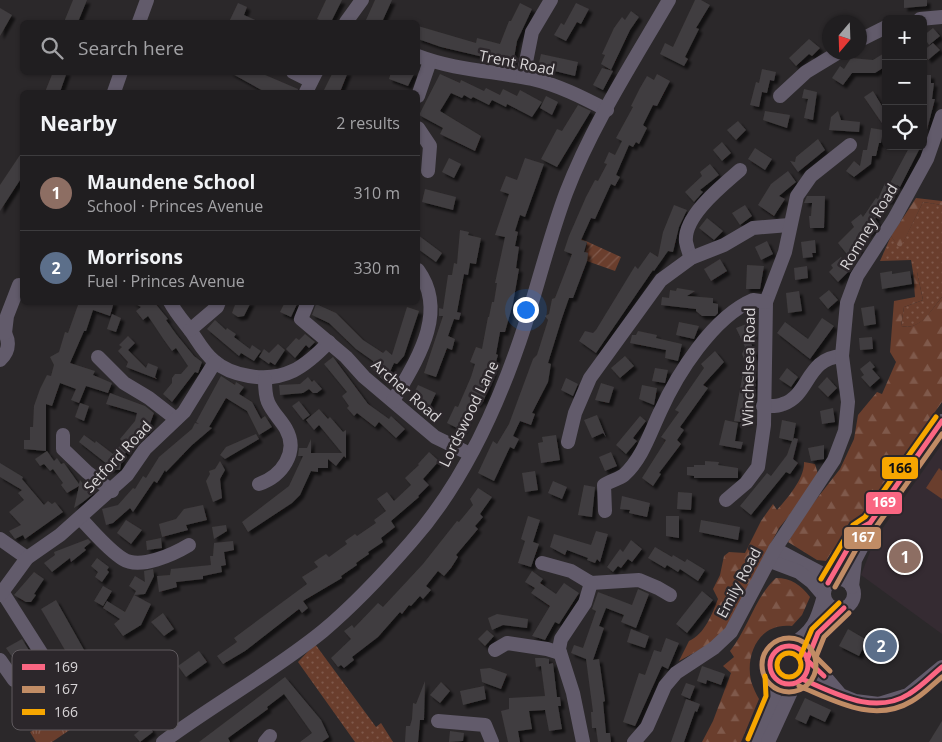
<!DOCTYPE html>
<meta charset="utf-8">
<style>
:root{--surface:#201e20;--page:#2d2b2d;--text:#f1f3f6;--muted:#a2a2a5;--line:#3d3c3e;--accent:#ea580c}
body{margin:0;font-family:"Open Sans",sans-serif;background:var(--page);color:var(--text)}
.controls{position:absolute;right:15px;top:15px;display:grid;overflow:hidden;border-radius:8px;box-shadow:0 1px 4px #0004}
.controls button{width:45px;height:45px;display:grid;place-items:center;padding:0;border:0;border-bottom:1px solid var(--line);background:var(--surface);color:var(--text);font:25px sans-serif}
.compass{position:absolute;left:822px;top:15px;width:45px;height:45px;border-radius:50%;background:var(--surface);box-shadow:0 1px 4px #0004;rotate:199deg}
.you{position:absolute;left:525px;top:309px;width:18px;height:18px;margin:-12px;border:4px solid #fff;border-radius:50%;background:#1a73e8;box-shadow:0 0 0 8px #1a73e833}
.badge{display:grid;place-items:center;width:32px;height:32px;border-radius:50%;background:var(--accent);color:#fff;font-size:16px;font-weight:700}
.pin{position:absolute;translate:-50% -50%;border:2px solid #fff;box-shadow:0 1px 5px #0006}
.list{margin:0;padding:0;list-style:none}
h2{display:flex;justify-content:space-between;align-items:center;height:65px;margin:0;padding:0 20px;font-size:21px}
h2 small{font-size:16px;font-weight:400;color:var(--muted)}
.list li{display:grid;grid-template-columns:32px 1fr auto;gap:15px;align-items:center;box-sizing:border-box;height:75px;padding:0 20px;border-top:1px solid var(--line)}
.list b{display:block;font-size:19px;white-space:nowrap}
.list p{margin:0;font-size:16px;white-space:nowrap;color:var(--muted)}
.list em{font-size:16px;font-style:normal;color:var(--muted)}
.icon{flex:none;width:28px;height:28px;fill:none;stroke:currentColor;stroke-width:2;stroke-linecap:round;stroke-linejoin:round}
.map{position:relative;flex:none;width:942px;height:742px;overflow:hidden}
.search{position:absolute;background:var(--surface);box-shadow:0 1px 4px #0004;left:20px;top:20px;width:400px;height:55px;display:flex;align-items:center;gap:12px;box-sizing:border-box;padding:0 18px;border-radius:8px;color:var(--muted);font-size:19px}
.panel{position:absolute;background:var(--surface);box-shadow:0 1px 4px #0004;left:20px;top:90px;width:400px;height:215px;border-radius:8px}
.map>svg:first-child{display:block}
.built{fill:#352b32}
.grass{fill:url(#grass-dots)}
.forest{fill:url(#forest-firs)}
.park{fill:url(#park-tufts)}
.garden{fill:url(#garden-furrows)}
.pitch{fill:#6a3e2d}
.building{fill:#403d3f;filter:url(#shadow)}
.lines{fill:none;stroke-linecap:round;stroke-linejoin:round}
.minor{stroke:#625b6b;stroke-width:14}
.bus-1-casing{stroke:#2c272b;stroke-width:9}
.bus-2-casing{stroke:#2c272b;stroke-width:9}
.bus-3-casing{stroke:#2c272b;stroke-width:9}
.bus-1{stroke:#fa6682;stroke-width:5}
.bus-2{stroke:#c18c65;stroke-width:5}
.bus-3{stroke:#f7a600;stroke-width:5}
.labels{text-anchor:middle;stroke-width:5;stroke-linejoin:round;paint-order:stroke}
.street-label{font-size:15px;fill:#d8d5d7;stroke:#2c272b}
.key{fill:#2c272b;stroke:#605b5f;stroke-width:1}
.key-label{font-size:14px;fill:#d8d5d7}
.line-badge{stroke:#2c272b;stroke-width:2}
.badge-label{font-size:14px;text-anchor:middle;font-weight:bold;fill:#fff}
.pale-badge-label{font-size:14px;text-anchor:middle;font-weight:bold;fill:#111}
</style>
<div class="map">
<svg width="942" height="742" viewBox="0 0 942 742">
<defs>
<pattern id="grass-dots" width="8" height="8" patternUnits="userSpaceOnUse" patternTransform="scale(1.25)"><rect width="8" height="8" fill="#6a3e2d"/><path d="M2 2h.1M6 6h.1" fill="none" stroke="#7f594b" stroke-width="1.8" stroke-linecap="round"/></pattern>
<pattern id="forest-firs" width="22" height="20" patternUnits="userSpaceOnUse" patternTransform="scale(1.25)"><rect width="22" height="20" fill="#6a3e2d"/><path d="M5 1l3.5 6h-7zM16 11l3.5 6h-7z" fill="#7f594b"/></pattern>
<pattern id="park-tufts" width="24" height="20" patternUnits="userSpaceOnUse" patternTransform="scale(1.25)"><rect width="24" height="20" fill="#6a3e2d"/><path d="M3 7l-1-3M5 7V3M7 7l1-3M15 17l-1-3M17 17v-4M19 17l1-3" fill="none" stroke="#7f594b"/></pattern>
<pattern id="garden-furrows" width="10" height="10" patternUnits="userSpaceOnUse" patternTransform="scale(1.25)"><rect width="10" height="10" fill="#6a3e2d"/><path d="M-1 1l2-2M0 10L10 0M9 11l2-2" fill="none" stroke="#7f594b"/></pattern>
<filter id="shadow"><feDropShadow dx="3.5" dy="3.5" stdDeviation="1" flood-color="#0009"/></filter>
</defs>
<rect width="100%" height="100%" fill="#2b282a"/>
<!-- built -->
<polygon class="built" points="942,444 942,634 861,575 875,539"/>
<!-- grass -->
<g class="grass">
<path d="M923,202L942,205V297C931,310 921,331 901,326L904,307L923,300L917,272H913L911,260L880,261L891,236L900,248Z"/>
<polygon points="315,644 376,727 381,723 393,742 355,742 298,662"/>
</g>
<!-- forest -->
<g class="forest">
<polygon points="916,198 942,201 942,205 923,202 900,249 891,236"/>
<path d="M913,272H917L923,300L904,307L901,326C920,331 931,310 942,297V402L842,542L833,550L826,561L817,560L788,542L804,515L840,469L854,439L858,415L877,392L882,394L896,362L890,352L894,301L915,297Z"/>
<path d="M804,462L815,464L818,474L807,494L779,528L730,622L716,641L679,661L689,641C705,634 712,614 718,599L713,589L720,575L724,556L729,552L745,553L761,521L773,504L777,510C787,499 805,478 804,462Z"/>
<path d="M776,578C791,578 801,585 810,597L802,615L792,626C760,622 745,653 751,681C753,687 756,694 759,699L741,742H702L713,721L731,673L723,666L734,657L730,651C748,629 755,597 776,578Z"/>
</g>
<!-- park -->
<polygon class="park" points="71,709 75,711 79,717 77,725 52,742 36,742 30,732"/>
<!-- garden -->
<polygon class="garden" points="577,237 621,257 615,271 570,255 584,258 587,243 576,239"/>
<!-- pitch -->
<polygon class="pitch" points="939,468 942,471 942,499 926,488"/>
<!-- building -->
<g class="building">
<polygon points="73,0 87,0 78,22 64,22"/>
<polygon points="326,0 342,0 331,22 324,22 317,19"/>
<polygon points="375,0 392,0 382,22 366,20"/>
<polygon points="695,0 701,0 710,5 696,28 699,29 685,57 688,59 684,66 660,54 665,43 673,47"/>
<polygon points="904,0 927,0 927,6 904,8"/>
<polygon points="238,3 247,7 244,15 260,22 229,22"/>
<polygon points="520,3 532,9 517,41 513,64 441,47 418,39 418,26 476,43 477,38 500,44 509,21 511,21"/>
<polygon points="576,3 589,9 581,24 577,22 566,41 554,35 561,23 564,25"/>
<polygon points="0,8 12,15 0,36"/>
<polygon points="631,11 639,17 630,30 611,70 601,64 605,55 602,54 614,28 622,17 625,20"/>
<polygon points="933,28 940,36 929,45 923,36"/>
<polygon points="809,39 820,48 812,56 809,54 796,66 789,58"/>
<polygon points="933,43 940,50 928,60 923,51"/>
<polygon points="886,52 886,66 875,73 852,73 843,85 832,78 840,66 844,69 851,58 873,60"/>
<polygon points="541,54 578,62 575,76 538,67"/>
<polygon points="602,68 613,71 603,90 593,85"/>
<polygon points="762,69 776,72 774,81 770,80 767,93 762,92 759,107 750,105 756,82 759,83"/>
<polygon points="53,72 67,72 60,92 45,92"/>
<polygon points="229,72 263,74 298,89 297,92 265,92"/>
<polygon points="333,72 348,72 340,92 323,92"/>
<polygon points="391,72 415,72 408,86 389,79"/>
<polygon points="440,74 460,83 461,80 484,91 486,88 500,95 503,89 517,96 520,90 542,102 532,117 507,104 506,107 492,100 489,105 473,97 471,99 464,95 462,98 451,93 440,111 481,136 475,151 440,134 443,128 419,115"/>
<polygon points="657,74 670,81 657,106 653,105 643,125 647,128 639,144 636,142 633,147 629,145 616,175 620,177 615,186 611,184 595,219 591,218 581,240 587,242 584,252 588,253 587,261 573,298 569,298 562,318 548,363 551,364 548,382 532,413 535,414 531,425 520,421 513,436 519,439 514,449 510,447 494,481 478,473 493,441 497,444 509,424 533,359 537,355 548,320 545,316 549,314 552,299 555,298 572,254 564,251 569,236 586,197 595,180 598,181 607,164 604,163 609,152 615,155 622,141 616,138 633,107 631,106 640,88 647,76 654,80"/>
<polygon points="923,75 931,75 931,83 934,83 932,99 935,99 925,137"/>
<polygon points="804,89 817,92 813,120 804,118 808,99 802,98"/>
<polygon points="873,91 882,106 886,103 886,129 864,97"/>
<polygon points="546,96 558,102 552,115 540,108"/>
<polygon points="578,105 591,111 557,167 541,159 557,129 562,131"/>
<polygon points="765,111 790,115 787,128 763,120"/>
<polygon points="838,111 841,120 860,122 859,132 829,130 831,117"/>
<polygon points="738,121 746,130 736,140 727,130"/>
<polygon points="871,128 883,130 881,143 879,143 876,156 872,156 871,164 854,177 846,171 854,161 860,166 863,150 867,150"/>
<polygon points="818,139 825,150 798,172 790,161 795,162 796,157"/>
<polygon points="722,142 731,153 722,161 713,150"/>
<polygon points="910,146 921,146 900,187 897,185 890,201 887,200 875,219 879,224 856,244 860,249 850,258 838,243 854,227 851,222 861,214 863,217 876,198 878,199 885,183 889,185"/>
<polygon points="755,148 772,159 765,170 748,159"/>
<polygon points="22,152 22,177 0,211 0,185"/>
<polygon points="449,158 461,164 454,178 442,172"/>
<polygon points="525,158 544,164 525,217 520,215 515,231 518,232 515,246 519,247 516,268 519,269 513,303 505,332 500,332 496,354 498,355 487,392 483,402 480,400 479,404 473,403 463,431 447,423 455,406 458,407 471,377 475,364 470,362 476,347 482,349 488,317 489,317 492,302 494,302 497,283 495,283 505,237 495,235 509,194 500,191 506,176 517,180"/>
<polygon points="710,164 719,175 700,190 703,192 694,202 685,192 702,176 700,172"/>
<polygon points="788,171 796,182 779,196 785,199 774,216 758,205 771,184"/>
<polygon points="425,189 456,197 453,210 422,202"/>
<polygon points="807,196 825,196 824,228 810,228 809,216 811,216 812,203 804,203"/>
<polygon points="674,205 687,210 679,227 673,252 668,251 654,271 653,270 596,353 579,341 585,331 593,333 596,330 635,266 638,269 650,252 658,257 663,232"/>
<polygon points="745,205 752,216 740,225 732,213"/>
<polygon points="707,218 723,231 714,240 699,228"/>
<polygon points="460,230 469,232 468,235 481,238 476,264 470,263 468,275 464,274 457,312 461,313 459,320 454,319 448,336 455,339 452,350 447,348 436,377 424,373 443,316 439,316 439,308 443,309 448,275 452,275 454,263 457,264"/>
<polygon points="418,235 442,253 436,262 418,249"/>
<polygon points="815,240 816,253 812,253 813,257 803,258 801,242"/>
<polygon points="767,241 773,254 761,260 755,247"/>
<polygon points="841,257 851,269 838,282 829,272 833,268 831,265"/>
<polygon points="720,259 727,271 711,281 704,269"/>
<polygon points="747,265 764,266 760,289 746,289"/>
<polygon points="807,266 808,278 795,280 794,268"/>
<polygon points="892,271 892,274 910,271 912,284 882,289 880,273"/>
<polygon points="677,288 695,291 687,296 713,298 713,303 718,304 718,313 715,316 702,316 696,311 696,309 661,305 662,297 669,298 670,290 676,291"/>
<polygon points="829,290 838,300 828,309 819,298"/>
<polygon points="799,291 802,311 788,313 786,293"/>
<polygon points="75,302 114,302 110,316 93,310 86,331 84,331 70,363 95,371 93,375 112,383 108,393 86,386 79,403 71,400 76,389 60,383 52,406 46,404 46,451 24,449 24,440 30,440 30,427 33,427 34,406 40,389 47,375 51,376 54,365 50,357 59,352 65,332 68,333 78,305"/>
<polygon points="132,302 154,302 168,319 166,320 176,334 194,356 202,362 198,373 195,372 172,402 163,394 172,383 172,378 175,374 181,374 188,366 176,348 172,351 164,340 148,316 143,320 136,311 141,307"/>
<polygon points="236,302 251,302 244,316 238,317 232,313"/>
<polygon points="285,302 298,302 291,317 280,312"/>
<polygon points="316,304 336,313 363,340 383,353 386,350 392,355 407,307 419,311 404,356 397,364 394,363 389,374 383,380 374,372 373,361 356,349 329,323 312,315"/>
<polygon points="874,306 876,324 864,326 861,308"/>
<polygon points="112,314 121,318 116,332 107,329"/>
<polygon points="822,318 834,326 810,359 777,333 785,322 808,339"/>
<polygon points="215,320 226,330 227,328 236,334 234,337 250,349 252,345 261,351 254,361 241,353 239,356 207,329"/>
<polygon points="679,322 699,326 694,339 676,335"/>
<polygon points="749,323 754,336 749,338 756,356 745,361 742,354 745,347 736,328"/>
<polygon points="638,331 657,335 656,338 682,344 678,361 665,358 666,350 630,343 632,335 636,335"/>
<polygon points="305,334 315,342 309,348 306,345 295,358 286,349 296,338 299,340"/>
<polygon points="128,336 135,343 128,350 146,368 148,363 158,367 155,377 157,379 126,367 128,362 118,351 122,347 119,345"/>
<polygon points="872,337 873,349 860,350 859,338"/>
<polygon points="278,344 285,350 275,365 270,362 269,364 259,357 264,349 269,353"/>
<polygon points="715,351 724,362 703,385 708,388 680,427 684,430 677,440 681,444 659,473 661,474 653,486 642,478 666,440 661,437 679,412 675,410 704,368 701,364"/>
<polygon points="625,356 634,366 620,378 611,368"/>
<polygon points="333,357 368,404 389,419 391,416 405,429 396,438 379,422 375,427 357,413 354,416 347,408 349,406 342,396 347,392 324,364"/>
<polygon points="870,361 875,367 872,369 880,378 870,387 861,377 864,375 860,369"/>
<polygon points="655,368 668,370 665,383 652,381"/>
<polygon points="744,368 753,369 752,374 756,375 748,423 734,421"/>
<polygon points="787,368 798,377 791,387 779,379"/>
<polygon points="221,376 235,385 236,382 244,387 239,394 252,402 261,419 265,416 272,427 259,435 247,411 226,398 209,427 212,428 192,445 166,472 165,470 157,483 154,481 133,512 130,508 113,523 106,525 102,509 118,505 133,488 135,489 143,476 146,478 159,457 192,429 195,423 199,424 196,422"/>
<polygon points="308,377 312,382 314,380 322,389 317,393 313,393 309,389 303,393 280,395 279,385 300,384"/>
<polygon points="827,377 837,388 828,397 818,387"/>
<polygon points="566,378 578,384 573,396 561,390"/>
<polygon points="601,383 614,387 609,403 595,400"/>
<polygon points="418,385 436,393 429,408 411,399"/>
<polygon points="642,385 657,388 654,405 639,399"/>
<polygon points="110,393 145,406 154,413 146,434 142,432 129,448 122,458 120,470 106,469 107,464 79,442 84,435 95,443 96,441 113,454 123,442 120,439 135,421 137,413 106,404"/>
<polygon points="299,401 310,415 303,420 292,406"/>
<polygon points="80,403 89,406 84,421 75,417"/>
<polygon points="833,408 835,422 822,424 820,411"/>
<polygon points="319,409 328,419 330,417 343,432 346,430 346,458 344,456 336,466 328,459 328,468 318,468 318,472 311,471 300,495 292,503 248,532 242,522 289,486 303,456 298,456 299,448 307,448 311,439 311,453 342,453 319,425 314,430 306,420"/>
<polygon points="597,415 606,437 603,433 592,438 584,420"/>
<polygon points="640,416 646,421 633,438 637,441 626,454 616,445"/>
<polygon points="725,420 738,423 735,441 743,442 741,449 719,445"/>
<polygon points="782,420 796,423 793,440 794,438 798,439 793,459 798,463 790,474 786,472 751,515 740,506 767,473 771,476 787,455 792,441 779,438"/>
<polygon points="256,434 259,439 225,459 220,455 226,447"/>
<polygon points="556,435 560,460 541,463 538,443 543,442 542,437"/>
<polygon points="824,445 824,459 811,461 808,448"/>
<polygon points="47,451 54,461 57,458 61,464 64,463 79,484 80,480 84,485 86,483 93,494 83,502 74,508 79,486 67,493 61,485 63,483 53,469 50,471 44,464 40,466 35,459"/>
<polygon points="429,452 439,461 423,479 429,485 418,496 419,497 391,521 395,527 381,538 383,542 368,552 369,554 356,563 357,565 341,576 342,578 303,601 308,608 302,613 299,609 245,651 223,664 217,656 237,642 234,638 307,584 302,577 318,567 314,562 326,554 329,557 347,544 345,541 355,534 357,536 376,523 374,520 386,511 377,499 387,492 394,501 411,485 405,478 419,465 418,464"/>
<polygon points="611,452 617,466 605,471 599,457"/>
<polygon points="220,461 225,470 220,479 222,498 213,502 206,481 210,474 209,471 215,469"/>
<polygon points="705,461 719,462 718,465 738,468 738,478 694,478 694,476 687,475 687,467 694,467 694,465 705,465"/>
<polygon points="0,463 23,477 22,479 44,505 48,501 52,504 55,502 63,512 25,539 23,535 15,539 9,531 21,525 9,512 24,500 18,493 22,490 0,477"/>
<polygon points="535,471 538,490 525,492 522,473"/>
<polygon points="553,481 567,487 562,499 548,493"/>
<polygon points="584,485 595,487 592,517 578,515"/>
<polygon points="478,488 492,497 480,514 483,517 475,526 478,529 456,555 458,557 451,568 444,576 438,571 426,586 431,590 423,599 420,596 411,606 409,605 402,614 400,612 378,637 352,657 354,660 344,668 341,665 338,667 331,658 351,639 344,631 352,625 354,628 378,603 383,607 423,564 457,521 459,522 473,505 470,499"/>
<polygon points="678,492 692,493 691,510 677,509"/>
<polygon points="622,496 650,503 647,517 629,513 630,510 620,509"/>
<polygon points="203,505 207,520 186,525 188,530 162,537 159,524 176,519 184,509"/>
<polygon points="528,516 540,520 533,542 539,544 531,567 518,563 525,541 521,539"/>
<polygon points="666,516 679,516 679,538 666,536"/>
<polygon points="126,520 142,530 131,544 117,533"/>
<polygon points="701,520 740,527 738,540 699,532"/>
<polygon points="226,525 227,531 214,539 212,527"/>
<polygon points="596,531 608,534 600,562 597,559 595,563 587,560 588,558 567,550 565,555 550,547 554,534 591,545"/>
<polygon points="161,538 162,548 147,550 146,541"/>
<polygon points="88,539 91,542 84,548 86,550 71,562 70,558 52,572 44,563 55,555 54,552"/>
<polygon points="631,540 642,549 632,562 628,559 621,568 618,566 613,572 607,567 620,549 623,552"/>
<polygon points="233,541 234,550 224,552 226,565 221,566 222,572 203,576 203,579 176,582 177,587 159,592 157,576 170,575 171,569 211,565 210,556 213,556 214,543"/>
<polygon points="655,547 672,557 673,555 685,562 687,559 705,570 698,581 680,569 678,572 667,565 665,568 648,558"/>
<polygon points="97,558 109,567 107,570 109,572 102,582 95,577 98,572 91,566"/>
<polygon points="153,569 154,576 145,594 134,595 136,591 129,586 135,576 145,582 144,571"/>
<polygon points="532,571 543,579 540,583 556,594 564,583 579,593 559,624 555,622 545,640 532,636 550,606 531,593 535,588 525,582"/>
<polygon points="34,572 44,579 34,594 36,595 31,602 26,602 14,595"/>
<polygon points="103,586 112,591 103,606 94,601"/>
<polygon points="638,589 649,594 636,628 621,622 624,615 606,608 599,626 604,628 593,660 599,659 605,701 603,702 606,733 610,733 611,742 598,742 596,728 592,728 591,712 593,712 586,659 571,653 574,645 583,648 596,611 592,609 598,592 632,605"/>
<polygon points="702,591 713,600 687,633 676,624"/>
<polygon points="134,595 151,604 141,625 123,636 114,624 120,619 103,608 107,601 125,612"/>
<polygon points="56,600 83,648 89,660 86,662 96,683 81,690 67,658 69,657 41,609"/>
<polygon points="163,613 174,629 164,636 151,622"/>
<polygon points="497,614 528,619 527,628 503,625 492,630 488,618"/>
<polygon points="631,629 649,636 645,648 627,642"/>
<polygon points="848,629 867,640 859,656 839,646"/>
<polygon points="487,630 494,636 485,646 478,639"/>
<polygon points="666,638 679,643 668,669 662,666 635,726 623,722 639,673 645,675 654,650 661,652"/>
<polygon points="22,639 30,652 15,661 6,648"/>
<polygon points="199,651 207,662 186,677 178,666"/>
<polygon points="535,658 545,658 549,659 549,664 553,663 557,697 560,697 561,706 558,706 562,729 549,731 545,710 529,711 532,729 518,731 520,742 508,742 501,711 509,709 509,698 545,696 541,666 536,667"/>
<polygon points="702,666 725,674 721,685 707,680 706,684 697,681"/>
<polygon points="490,668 507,674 501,689 482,682 480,669"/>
<polygon points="285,677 321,720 329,737 322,742 300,742 312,733 284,694 267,707 268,709 228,738 230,742 199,742"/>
<polygon points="425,681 424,720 420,720 418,742 405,742 406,726 410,726 412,719 413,703 416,704"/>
<polygon points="441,682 450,691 440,703 430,695"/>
<polygon points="686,683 695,686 690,699 681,695"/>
<polygon points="484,686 486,699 463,705 460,691"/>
<polygon points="805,698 831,710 825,722 810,715 806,724 795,719"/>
<polygon points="686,699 700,704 697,712 695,711 684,742 671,742"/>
<polygon points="942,721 942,742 929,742"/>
<polygon points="148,724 153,732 140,742 134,735"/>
<polygon points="450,731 464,733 463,741 449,742"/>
</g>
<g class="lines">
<!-- minor -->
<g class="minor">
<polyline points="920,19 942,17"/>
<polyline points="139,22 147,0"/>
<polyline points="346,22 362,0"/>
<polyline points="860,40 886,27"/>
<path d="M418,56C454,70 493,71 532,79C558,85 582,97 607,110"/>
<polyline points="293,72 311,81"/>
<polyline points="523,77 532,32 551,0"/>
<polyline points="114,92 121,72"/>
<polyline points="306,92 316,72"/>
<polyline points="418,96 430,61"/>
<polyline points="780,96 806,72 839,52"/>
<polyline points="418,128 430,146 428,171"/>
<path d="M691,258C689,253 687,247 686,242C683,216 723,185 740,170"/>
<path d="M170,302C176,313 183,321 190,330C198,341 203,352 214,361C223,369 237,374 249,376C285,382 305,367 329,342"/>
<polyline points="308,302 301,319 346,357 364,377 435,437 470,454"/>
<path d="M0,327C10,337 11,350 0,360"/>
<polyline points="190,330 217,307 219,302"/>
<polyline points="5,333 7,316 19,285"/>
<polyline points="98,357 124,383 149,398 176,419"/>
<path d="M393,401C416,361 449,313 418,270"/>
<path d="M763,406C770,406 777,407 783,404C810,395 806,358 842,356"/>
<polyline points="63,435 63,449 87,472 112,491"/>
<polyline points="568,442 575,413 590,378 661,280 691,258 724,245 753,228 789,225"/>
<path d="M259,484C282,476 299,452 286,429C281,420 272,412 268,402C265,395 265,387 265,379"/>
<polyline points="726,500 746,483 758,467 764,425 766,302 785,252 797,196 811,176 850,145"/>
<path d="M605,511L604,485C610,481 619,479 624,475C642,459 650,433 660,412C677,374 713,317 753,300L766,302"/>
<path d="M80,518C93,531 107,549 123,559C140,570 174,554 189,545"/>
<polyline points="0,539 27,558"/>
<polyline points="775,549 834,580"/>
<path d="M770,561L799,572L812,582L824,596C817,621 814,631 790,646"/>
<polyline points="542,563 571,571 591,583 639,580 658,588 670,595"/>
<circle cx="839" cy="594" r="15"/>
<polyline points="828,583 859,529 870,523 942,421"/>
<polyline points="852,587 855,560 869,533 870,523"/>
<polyline points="3,593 45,659 68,705"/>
<polyline points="0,595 27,558 60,535 127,475 145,449 184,412 215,362"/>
<circle cx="789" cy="665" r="19"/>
<polyline points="495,650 507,643 547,649 560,653"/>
<polyline points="0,660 14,680 45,659"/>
<polyline points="802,679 855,701 879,704 908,695 942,667"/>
<polyline points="839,693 816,666 807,660 818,633 844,608"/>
<polyline points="438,721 485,725 492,742"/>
<path d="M163,742C214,704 274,671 323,631C354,605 384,573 411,542C465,481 500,402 525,325C539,281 550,236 566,193C592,125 633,62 669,0"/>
<polyline points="265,742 270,736"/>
<polyline points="583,742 573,693 559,649 561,639 585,603 591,583"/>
<polyline points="634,742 647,727 665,686 676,673 714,648 731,632 775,549 834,460 845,431 848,402 842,356 847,303 857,276 894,219 927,159 942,116"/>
<polyline points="755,742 774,697 772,675"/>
<polyline points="768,742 795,683"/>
</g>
<defs>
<g id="bus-1">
<polyline points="828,583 859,529 870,523 942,421"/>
<circle cx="789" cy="665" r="19"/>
<polyline points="824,676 807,660 818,633 844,608"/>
<path d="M802,679C835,693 874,716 909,694C921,687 931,676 942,667"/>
</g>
<g id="bus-2">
<polyline points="835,587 864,535 876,527 942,434"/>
<circle cx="789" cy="665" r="27"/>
<polyline points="830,671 816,657 824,637 849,613"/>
<path d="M799,686C835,701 874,724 912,701C923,695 932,685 942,677"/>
</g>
<g id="bus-3">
<polyline points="821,579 853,525 865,517 936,417"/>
<circle cx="789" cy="665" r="12"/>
<polyline points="800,657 812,629 839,603"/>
<polyline points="748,739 766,696 765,676"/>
</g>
</defs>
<!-- bus-1 casing -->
<use href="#bus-1" class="bus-1-casing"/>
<!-- bus-2 casing -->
<use href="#bus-2" class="bus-2-casing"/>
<!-- bus-3 casing -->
<use href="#bus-3" class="bus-3-casing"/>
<!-- bus-1 -->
<use href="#bus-1" class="bus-1"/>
<!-- bus-2 -->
<use href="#bus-2" class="bus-2"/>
<!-- bus-3 -->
<use href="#bus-3" class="bus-3"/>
</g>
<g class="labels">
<!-- street labels -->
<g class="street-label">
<text transform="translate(517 63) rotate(11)" y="5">Trent Road</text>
<text transform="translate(869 227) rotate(-59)" y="5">Romney Road</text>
<text transform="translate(749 367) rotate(-89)" y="5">Winchelsea Road</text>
<text transform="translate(406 391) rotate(41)" y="5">Archer Road</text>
<text transform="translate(469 414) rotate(-64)" y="5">Lordswood Lane</text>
<text transform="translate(118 457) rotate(-47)" y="5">Setford Road</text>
<text transform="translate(739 583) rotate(-62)" y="5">Emily Road</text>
</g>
</g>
<!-- legend -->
<rect x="12" y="650" width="166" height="80" rx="8" class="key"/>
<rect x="22" y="664" width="23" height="6" fill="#fa6682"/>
<rect x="22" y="686" width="23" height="7" fill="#c18c65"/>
<rect x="22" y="709" width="23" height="6" fill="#f7a600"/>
<g class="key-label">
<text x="54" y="672">169</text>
<text x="54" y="694">167</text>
<text x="54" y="717">166</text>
</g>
<g class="line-badge">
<rect x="881" y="456" width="38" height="24" rx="5" fill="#f7a600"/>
<rect x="865" y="491" width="38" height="24" rx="5" fill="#fa6682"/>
<rect x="843" y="526" width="39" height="24" rx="5" fill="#c18c65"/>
</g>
<g class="badge-label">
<text x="884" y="507">169</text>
<text x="863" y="542">167</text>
</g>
<g class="pale-badge-label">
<text x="900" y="473">166</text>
</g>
</svg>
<div class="controls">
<button>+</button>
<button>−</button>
<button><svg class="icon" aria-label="locate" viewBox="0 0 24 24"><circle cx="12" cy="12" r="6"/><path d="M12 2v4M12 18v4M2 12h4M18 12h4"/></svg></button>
</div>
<svg class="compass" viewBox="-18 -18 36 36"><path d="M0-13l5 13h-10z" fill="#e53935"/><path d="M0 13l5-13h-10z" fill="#a2a2a5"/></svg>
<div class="you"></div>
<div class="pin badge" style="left:905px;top:557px;background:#8d6e63">1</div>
<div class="pin badge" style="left:881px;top:646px;background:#5c6f8a">2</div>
<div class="search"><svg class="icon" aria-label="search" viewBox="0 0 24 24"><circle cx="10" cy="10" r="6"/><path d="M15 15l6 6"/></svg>Search here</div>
<section class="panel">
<h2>Nearby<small>2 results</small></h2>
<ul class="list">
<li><span class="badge" style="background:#8d6e63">1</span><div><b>Maundene School</b><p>School · Princes Avenue</p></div><em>310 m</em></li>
<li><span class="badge" style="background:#5c6f8a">2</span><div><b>Morrisons</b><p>Fuel · Princes Avenue</p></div><em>330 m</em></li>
</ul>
</section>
</div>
